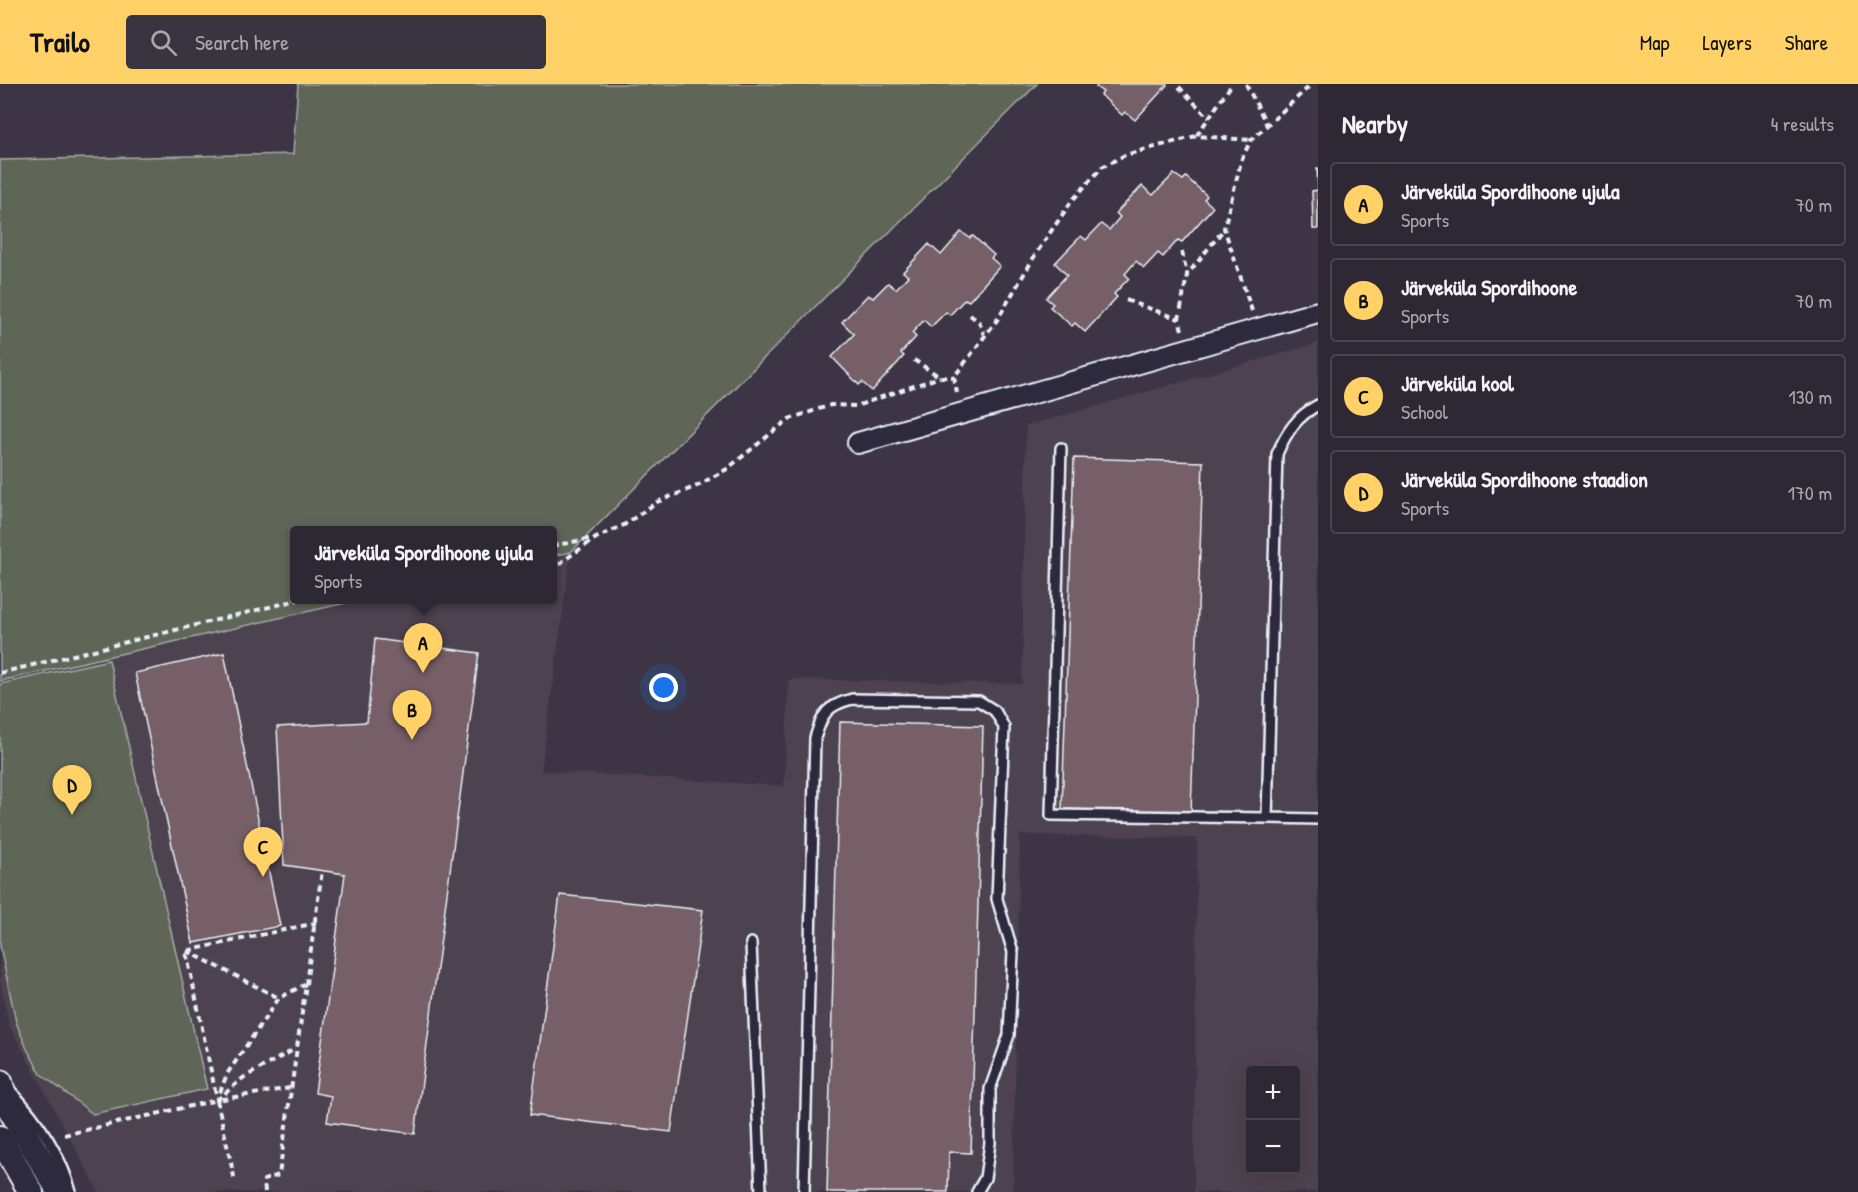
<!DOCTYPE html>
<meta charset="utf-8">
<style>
:root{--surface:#2e2834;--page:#3a3440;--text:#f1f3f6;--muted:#a7a6ac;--line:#49444f;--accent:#ffd166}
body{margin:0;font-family:"Patrick Hand",sans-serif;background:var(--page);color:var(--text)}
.controls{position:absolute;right:18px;bottom:18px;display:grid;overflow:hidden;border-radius:6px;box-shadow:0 6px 24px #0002}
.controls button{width:54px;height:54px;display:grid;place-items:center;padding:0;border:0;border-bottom:2px solid var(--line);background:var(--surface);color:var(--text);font:30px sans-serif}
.you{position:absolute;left:664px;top:604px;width:21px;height:21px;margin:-15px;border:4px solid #fff;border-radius:50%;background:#1a73e8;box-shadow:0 0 0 9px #1a73e833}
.badge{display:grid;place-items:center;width:39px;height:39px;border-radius:50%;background:var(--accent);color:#111;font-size:20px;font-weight:700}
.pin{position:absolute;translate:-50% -50px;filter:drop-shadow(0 2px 3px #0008)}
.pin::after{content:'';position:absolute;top:32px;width:21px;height:18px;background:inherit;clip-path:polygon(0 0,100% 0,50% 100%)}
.popup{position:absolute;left:290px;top:442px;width:267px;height:78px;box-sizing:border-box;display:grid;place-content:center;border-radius:6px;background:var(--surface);filter:drop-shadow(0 2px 4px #0005);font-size:20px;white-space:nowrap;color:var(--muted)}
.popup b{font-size:22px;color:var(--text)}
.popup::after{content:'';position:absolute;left:50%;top:100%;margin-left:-12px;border:12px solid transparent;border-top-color:var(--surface)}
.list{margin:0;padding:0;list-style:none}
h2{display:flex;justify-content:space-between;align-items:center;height:78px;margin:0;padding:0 24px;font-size:26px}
h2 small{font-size:20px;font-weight:400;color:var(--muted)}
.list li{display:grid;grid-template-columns:39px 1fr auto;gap:18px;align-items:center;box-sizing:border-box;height:84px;margin:0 12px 12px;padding:0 12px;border:2px solid var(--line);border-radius:6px}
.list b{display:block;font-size:22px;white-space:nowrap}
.list p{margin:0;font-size:20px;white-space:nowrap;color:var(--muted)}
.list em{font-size:20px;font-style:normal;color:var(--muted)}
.icon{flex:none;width:33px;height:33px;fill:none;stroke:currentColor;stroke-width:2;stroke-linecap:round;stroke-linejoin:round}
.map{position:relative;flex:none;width:1318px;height:1108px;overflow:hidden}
header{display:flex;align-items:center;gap:36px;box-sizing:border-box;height:84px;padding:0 30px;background:var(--accent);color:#111}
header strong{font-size:28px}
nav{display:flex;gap:33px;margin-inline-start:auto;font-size:21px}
.search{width:420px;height:54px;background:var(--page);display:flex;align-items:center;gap:15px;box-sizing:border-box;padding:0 21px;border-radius:6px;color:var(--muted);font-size:22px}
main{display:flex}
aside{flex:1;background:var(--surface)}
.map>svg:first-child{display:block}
.built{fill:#4e424f;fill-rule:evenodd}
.green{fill:#5e6659;stroke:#a3aca8;stroke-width:1.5}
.building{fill:#765f66;stroke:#e8f1f8;stroke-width:1.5}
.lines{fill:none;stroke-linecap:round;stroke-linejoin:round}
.service-casing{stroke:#e8f1f8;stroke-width:14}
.minor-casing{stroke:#e8f1f8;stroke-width:24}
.tertiary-casing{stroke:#e8f1f8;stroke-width:28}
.path{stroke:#e8f1f8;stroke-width:4;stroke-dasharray:6 4.5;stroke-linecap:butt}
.service{stroke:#2f2a3d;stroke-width:9}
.minor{stroke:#2f2a3d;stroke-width:20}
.tertiary{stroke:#2f2a3d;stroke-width:24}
</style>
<header>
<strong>Trailo</strong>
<div class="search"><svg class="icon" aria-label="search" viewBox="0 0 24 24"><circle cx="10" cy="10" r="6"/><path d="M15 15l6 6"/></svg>Search here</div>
<nav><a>Map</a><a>Layers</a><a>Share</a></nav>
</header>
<main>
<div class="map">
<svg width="1318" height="1108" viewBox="0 0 1318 1108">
<rect width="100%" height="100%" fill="#3d3545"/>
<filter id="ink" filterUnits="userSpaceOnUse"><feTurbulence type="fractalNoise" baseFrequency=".0167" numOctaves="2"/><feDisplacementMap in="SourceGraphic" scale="12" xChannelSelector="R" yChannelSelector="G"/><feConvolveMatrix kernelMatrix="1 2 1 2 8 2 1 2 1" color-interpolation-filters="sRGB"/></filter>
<g filter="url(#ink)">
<!-- built -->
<path class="built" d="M1318,259V1108H1194L1197,754L1020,751L1013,1108H99L9,941L0,897V597L359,516H552V472L571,468L541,687L784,702L789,595L1022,600L1026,342ZM1250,986H1296V1086H1250Z"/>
<!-- green -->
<g class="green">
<polygon points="298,0 1037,0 571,468 552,472 552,446 294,446 294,516 359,516 0,597 0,76 293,70"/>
<polygon points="109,576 207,1005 93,1030 41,990 27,965 16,938 0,862 0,600"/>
</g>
<!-- building -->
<g class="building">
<polygon points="1098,0 1166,0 1167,1 1135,36 1125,28 1122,31 1101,11 1103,8 1096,3"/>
<polygon points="1317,84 1318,84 1318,145 1313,145 1312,107 1318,106"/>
<polygon points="1174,90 1183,96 1186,93 1207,112 1204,115 1213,123 1182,158 1178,156 1163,173 1158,169 1144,184 1136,177 1125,190 1129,194 1114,210 1117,213 1085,248 1075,239 1072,242 1050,223 1053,220 1046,214 1067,191 1055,179 1081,152 1086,156 1101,140 1109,146 1120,133 1116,129 1142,102 1153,111"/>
<polygon points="961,148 970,154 973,152 994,171 991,174 1000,182 969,217 965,215 950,231 946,228 931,243 924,236 912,249 916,253 901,269 904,272 872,307 862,298 859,301 832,273 854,250 842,238 868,211 873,214 888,199 896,205 908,192 903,188 929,160 941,171"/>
<polygon points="1074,374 1203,378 1191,729 1062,725"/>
<polygon points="375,555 479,569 415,1050 327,1038 331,1012 315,1009 345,790 284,781 277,643 367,638"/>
<polygon points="224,569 280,842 193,859 135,589"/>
<polygon points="840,638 983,642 971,1069 949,1068 948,1108 827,1108"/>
<polygon points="560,811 703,826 671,1048 530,1031"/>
</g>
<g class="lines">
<defs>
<g id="service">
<path d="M1318,321C1297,332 1286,349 1277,370L1267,734L1318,735"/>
<polyline points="1061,364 1051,731 1267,734"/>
<polyline points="751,859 761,1108"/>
<path d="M10,1006C38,1036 60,1068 71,1108"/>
<path d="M804,1108L815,654C823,629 826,622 852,615L979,617L995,627L1004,643L997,815L1013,868L1009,951L990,1005V1059L985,1094L977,1108"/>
</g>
<polyline id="minor" points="858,359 1318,228"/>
<g id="tertiary">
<polyline points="0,998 7,1020 60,1108"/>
<polyline points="0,1054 31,1108"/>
</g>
</defs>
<!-- service casing -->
<use href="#service" class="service-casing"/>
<!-- minor casing -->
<use href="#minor" class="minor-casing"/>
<!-- tertiary casing -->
<use href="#tertiary" class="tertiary-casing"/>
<!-- path -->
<g class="path">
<polyline points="1246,0 1267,41"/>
<polyline points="1179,3 1209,34"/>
<polyline points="1197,51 1232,0"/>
<polyline points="1182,168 1187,190"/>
<polyline points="1126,216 1179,235"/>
<polyline points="1252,227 1224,144 1242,74 1251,56 1312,0"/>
<polyline points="970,231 979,238 984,250"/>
<polyline points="1182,246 1179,235 1187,191 1224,145"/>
<polyline points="914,276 940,293 954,293"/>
<polyline points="957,309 954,293 997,236 1037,168 1071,118 1102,83 1125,71 1196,52 1251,56"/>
<polyline points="552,462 593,454"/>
<polyline points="552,488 563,477 596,454 624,441 657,418 697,402 727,385 789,335 831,321 856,322 940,293"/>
<polyline points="0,589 298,516"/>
<polyline points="187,867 279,914"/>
<polyline points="306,900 279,914 227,990 217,1016 186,867 316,839"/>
<polyline points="290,1004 217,1016 243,994 295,965"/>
<polyline points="64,1051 217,1016 235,1097"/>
<polyline points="265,1108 264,1096 279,1091 322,787"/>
</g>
<!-- service -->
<use href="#service" class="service"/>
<!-- minor -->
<use href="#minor" class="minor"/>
<!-- tertiary -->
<use href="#tertiary" class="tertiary"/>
</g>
</g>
</svg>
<div class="controls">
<button>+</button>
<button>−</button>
</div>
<div class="you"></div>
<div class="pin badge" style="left:423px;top:589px">A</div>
<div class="popup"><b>Järveküla Spordihoone ujula</b>Sports</div>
<div class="pin badge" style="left:412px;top:656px">B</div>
<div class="pin badge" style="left:263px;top:793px">C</div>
<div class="pin badge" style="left:72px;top:731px">D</div>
</div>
<aside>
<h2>Nearby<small>4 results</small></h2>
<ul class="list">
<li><span class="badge">A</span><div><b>Järveküla Spordihoone ujula</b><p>Sports</p></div><em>70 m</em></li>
<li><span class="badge">B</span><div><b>Järveküla Spordihoone</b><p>Sports</p></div><em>70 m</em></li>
<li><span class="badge">C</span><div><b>Järveküla kool</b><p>School</p></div><em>130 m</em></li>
<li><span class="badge">D</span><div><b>Järveküla Spordihoone staadion</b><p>Sports</p></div><em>170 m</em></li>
</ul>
</aside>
</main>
